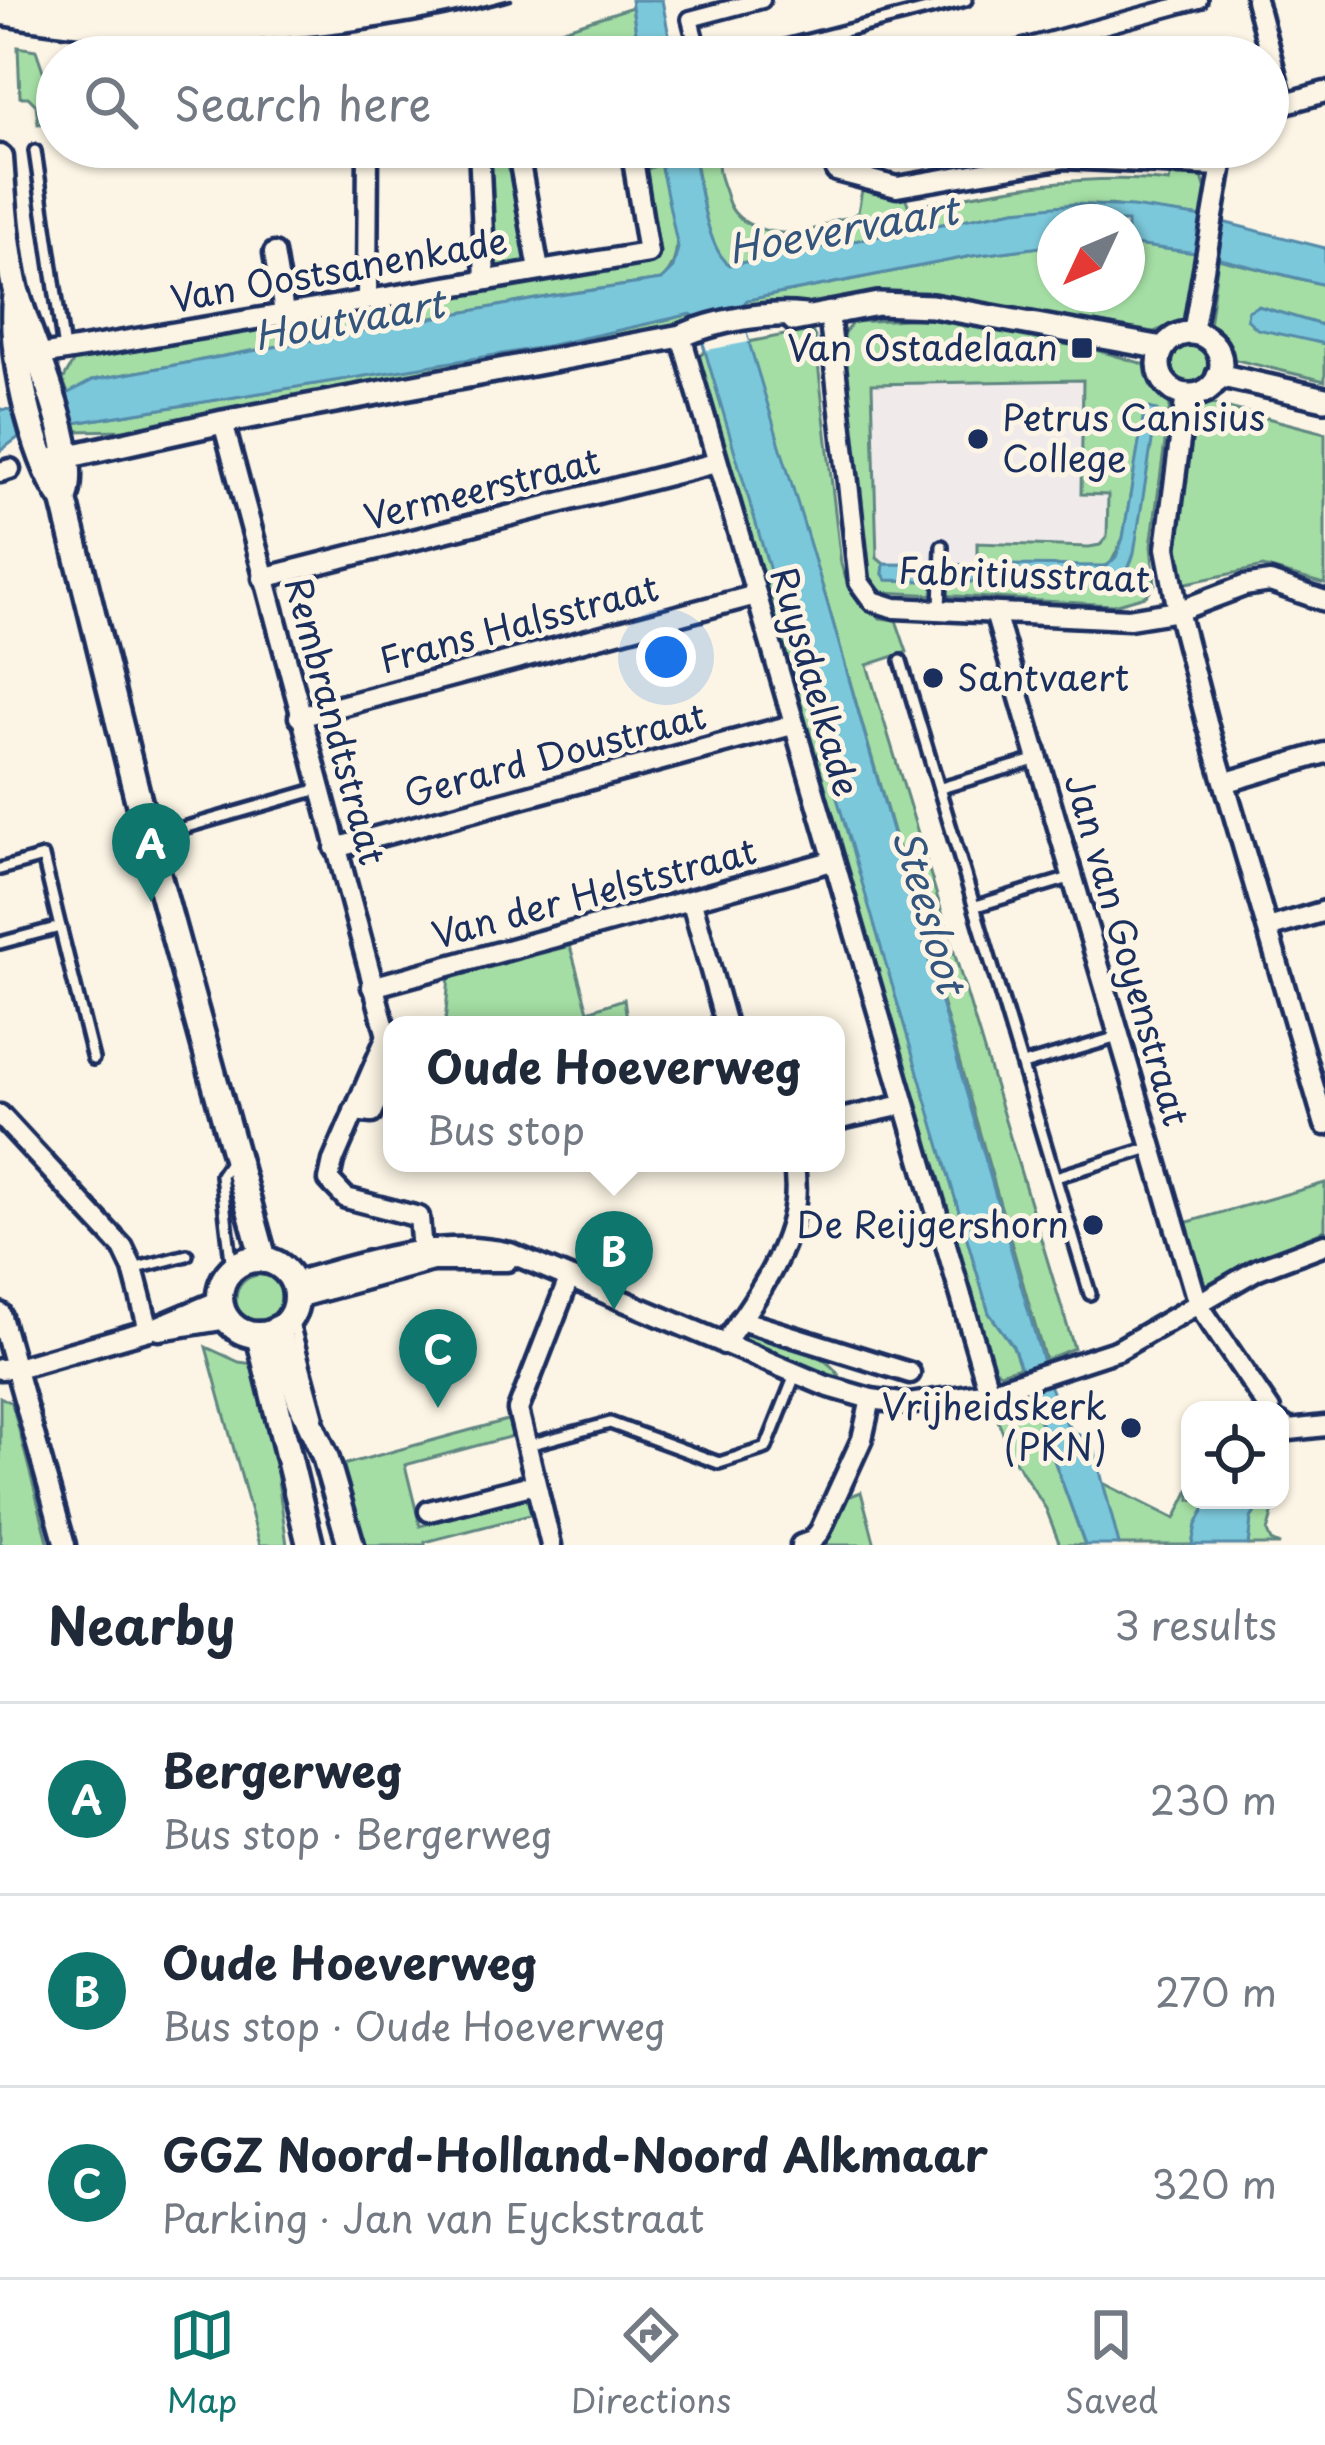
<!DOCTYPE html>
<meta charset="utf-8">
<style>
:root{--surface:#fff;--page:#f6f6f7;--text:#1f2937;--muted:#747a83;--line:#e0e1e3;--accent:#0f766e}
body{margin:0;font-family:"Playpen Sans",sans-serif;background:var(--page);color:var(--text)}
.controls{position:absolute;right:36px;bottom:36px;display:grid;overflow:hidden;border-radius:24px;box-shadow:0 3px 9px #0004}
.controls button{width:108px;height:108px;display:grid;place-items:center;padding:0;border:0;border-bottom:3px solid var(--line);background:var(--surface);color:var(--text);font:60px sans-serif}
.compass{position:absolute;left:1037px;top:204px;width:108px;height:108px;border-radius:50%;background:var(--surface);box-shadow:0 3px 9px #0004;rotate:226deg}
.you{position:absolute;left:666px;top:657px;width:42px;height:42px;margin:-30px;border:9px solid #fff;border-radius:50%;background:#1a73e8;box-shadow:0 0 0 18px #1a73e833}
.badge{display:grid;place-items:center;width:78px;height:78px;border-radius:50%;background:var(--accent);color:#fff;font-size:39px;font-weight:700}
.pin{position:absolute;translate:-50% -99px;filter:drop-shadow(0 3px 6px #0008)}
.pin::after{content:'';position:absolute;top:63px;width:42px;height:36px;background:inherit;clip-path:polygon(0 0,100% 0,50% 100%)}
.popup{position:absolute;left:383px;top:1016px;width:462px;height:156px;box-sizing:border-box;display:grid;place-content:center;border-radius:24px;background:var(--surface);filter:drop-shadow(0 3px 9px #0005);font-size:39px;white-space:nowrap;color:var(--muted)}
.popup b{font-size:45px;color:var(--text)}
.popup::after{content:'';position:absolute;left:50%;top:100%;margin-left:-24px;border:24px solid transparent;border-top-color:var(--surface)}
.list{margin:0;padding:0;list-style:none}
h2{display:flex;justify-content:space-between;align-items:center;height:156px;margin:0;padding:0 48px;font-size:51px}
h2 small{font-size:39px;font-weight:400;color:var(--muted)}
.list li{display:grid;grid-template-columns:78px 1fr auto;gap:36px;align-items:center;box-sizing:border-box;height:192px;padding:0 48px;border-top:3px solid var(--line)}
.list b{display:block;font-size:45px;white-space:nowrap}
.list p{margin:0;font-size:39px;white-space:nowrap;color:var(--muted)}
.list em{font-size:39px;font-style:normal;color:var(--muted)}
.icon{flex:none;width:66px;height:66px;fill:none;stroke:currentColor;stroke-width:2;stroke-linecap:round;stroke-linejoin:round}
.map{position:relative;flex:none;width:1325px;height:1545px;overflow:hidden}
.search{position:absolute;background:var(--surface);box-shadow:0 3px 9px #0004;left:36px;right:36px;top:36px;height:132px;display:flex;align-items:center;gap:30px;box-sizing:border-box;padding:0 42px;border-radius:66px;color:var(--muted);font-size:45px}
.sheet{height:732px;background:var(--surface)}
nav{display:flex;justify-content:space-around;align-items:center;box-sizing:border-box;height:168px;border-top:3px solid var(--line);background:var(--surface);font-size:33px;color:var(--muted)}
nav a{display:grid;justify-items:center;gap:6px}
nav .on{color:var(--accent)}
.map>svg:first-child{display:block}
.built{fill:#f1eaeb}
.green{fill:#a4dea4;stroke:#608681;stroke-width:3;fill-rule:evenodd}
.water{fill:#7cc8db;stroke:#558ba9;stroke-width:3}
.pier{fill:#fcf5e5}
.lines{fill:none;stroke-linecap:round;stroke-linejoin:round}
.service-casing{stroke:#1b2f5e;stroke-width:18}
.pedestrian-casing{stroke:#1b2f5e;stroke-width:22}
.minor-casing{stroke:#1b2f5e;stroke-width:27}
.tertiary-casing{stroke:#1b2f5e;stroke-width:30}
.secondary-casing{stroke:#1b2f5e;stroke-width:33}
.service{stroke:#fcf5e5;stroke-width:9}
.pedestrian{stroke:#fcf5e5;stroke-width:14}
.minor{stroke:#fcf5e5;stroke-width:18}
.tertiary{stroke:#fcf5e5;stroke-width:21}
.secondary{stroke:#fcf5e5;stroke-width:24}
.rail{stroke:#1b2f5e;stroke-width:4.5}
.poi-dot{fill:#1b2f5e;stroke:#fcf5e5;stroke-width:4.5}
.labels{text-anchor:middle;stroke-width:10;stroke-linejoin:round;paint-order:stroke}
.street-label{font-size:36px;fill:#1b2f5e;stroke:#fcf5e5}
.poi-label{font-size:36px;fill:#1b2f5e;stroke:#fcf5e5;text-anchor:end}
.water-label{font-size:39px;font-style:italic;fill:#33557d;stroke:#fcf5e5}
</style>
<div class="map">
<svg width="1325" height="1545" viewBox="0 0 1325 1545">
<rect width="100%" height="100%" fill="#fcf5e5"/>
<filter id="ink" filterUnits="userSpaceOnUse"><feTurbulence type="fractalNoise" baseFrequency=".00833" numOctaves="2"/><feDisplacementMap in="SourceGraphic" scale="24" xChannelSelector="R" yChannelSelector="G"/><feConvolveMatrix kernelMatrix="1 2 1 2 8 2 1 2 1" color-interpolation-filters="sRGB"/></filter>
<g filter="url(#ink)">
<!-- built -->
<polygon class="built" points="1083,379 1081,493 1109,494 1107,537 1100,545 978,543 977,566 884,564 877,559 872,384"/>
<!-- green -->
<g class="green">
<path d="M632,7L640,57H623L620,47C571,45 525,57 477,57Z"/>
<polygon points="18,47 36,50 51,94 57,95 57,130 51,123 38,124 36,105 28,97 20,97"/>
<polygon points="487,147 510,147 531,263 494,268"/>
<path d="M709,152L720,154C715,172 722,180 727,198C736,231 785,239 815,229C828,225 836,217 850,218L858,212L862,190L883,194L903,191L909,207C994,190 1083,172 1169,182L1172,169L1202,177L1207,193L1203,217L1110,205L1015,210L730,265C706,251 700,183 694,155Z"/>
<path d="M660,164C667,198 693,253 661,280L553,296L93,380L69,396L63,380L76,357L654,260L659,246L645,170Z"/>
<polygon points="1127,244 1197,253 1184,320 1154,332 934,296 741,315 739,309 747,300 972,256 1055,245 1055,294 1127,294"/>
<polygon points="1218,259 1325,285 1325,326 1258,306 1252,325 1325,344 1325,381 1228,358 1224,343 1209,326"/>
<polygon points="692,314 695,317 690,319 690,324 618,341 125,430 77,431 74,423 538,348"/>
<path d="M926,318C1000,326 1073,342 1144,364L1157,388L1171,398L1151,546L1155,584L1146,596L1114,605L883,592L865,581L839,339L853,322ZM1083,380L1081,494L1108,495L1107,537L1100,545L1089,547L977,543V566L1101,568L1111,563L1123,538L1145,408L1117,581L1107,585L887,580L883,574L884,564L877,558L872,384Z"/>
<path d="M811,330L815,337L841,564C849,596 863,595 880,618L896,620L907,652L867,665L1074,1348L1045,1360L828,605L748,342Z"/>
<circle cx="1190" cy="362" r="21"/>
<polygon points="707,350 989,1313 1013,1346 1020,1367 1000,1373 987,1361 693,361"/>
<polygon points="1198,400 1325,433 1325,584 1263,567 1182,584 1171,543"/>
<polygon points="570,946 588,1011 624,999 628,1025 445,1025 449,976"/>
<polygon points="1325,1183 1325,1230 1265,1255 1213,1287 1199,1282 1181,1224"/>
<circle cx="260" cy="1299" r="24"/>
<path d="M744,1328C775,1338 831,1351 843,1383L798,1368L737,1340Z"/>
<polygon points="206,1347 239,1362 262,1365 287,1545 260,1545"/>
<polygon points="1030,1395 1085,1545 1060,1545 1046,1509 1012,1456 994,1410"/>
<polygon points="0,1397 12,1403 49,1545 0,1545"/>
<polygon points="511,1419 513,1436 405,1465 420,1526 529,1498 534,1514 425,1542 425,1545 361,1545 339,1466"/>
<polygon points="1103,1483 1175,1519 1190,1488 1190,1500 1209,1500 1196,1525 1192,1545 1119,1545"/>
<polygon points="861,1492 875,1545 817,1545 845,1498"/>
<polygon points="1263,1500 1276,1500 1267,1532 1271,1541 1280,1545 1248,1545 1251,1518"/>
</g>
<!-- water -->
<g class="water">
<polygon points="631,0 662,0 673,57 640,57"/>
<path d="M657,147H692C698,175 706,251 730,265L1015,210L1074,204L1132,207L1203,217L1325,248V285L1197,253L1127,244V222H1055V245L972,256L747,300L739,309L828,605L1050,1387C1060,1411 1064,1434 1092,1440L1119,1545H1085L1013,1346L989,1313L695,317L691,314L538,348L74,423L19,437L0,451V409C32,413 66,395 93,380L553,296L661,280L673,268L678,248Z"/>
<polygon points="1258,306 1325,326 1325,344 1257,329 1247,319 1248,311"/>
<path d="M1145,407L1157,410L1134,553C1129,570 1124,578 1107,585L887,580L883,574L884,564L1107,566L1116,557L1123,538Z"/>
<polygon points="1209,1500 1263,1500 1251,1518 1248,1545 1192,1545 1196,1525"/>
</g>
<!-- pier -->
<polygon class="pier" points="740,309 749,342 707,350 696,318"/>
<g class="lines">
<defs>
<g id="service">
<polyline points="742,57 966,0"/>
<polyline points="35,151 64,350"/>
<polyline points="940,610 942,546"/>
<polyline points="901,661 1090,1294"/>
<polyline points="941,788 1038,759"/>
<polyline points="169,832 319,789"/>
<polyline points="0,869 43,857 60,927"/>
<polyline points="976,906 1073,877"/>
<polyline points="0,943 60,927 93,1059"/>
<polyline points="1023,1065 1118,1037"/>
<polyline points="230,1162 221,1175 232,1269"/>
<polyline points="1056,1177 1150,1148"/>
<polyline points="133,1269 187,1255"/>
<polyline points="291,1316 318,1416"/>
<polyline points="525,1446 610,1423 719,1463 766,1448 796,1373"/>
</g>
<g id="pedestrian">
<polyline points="700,57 690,19 762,0"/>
<polyline points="989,57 1199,0"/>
</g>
<g id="minor">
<polyline points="1256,0 1283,103"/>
<polyline points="1268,108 1325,92"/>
<polyline points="479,147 485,279"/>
<polyline points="517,147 539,270"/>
<polyline points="836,171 897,187 1065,158 1220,166"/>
<polyline points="274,253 284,312"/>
<polyline points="367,298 368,147"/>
<polyline points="829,312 859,582 873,601 895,608 1129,619 1178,611 1244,586 1270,582 1325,601"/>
<polyline points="1193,333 1225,147"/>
<polyline points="681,336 989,1392"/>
<polyline points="41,355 648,253 631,147"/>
<polyline points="1186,394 1166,548 1178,611 1207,723 1325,1125"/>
<polyline points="223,422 387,1036"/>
<polyline points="0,472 10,469"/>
<polyline points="263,578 716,463"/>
<polyline points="995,613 1198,1304 1270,1410"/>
<polyline points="299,717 756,595"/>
<polyline points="1227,782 1325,753"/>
<polyline points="335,848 792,725"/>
<polyline points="692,902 726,1025"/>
<polyline points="1268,928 1325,911"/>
<polyline points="372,987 832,861"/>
<polyline points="387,1036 333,1161 329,1180 346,1198 419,1217 423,1262"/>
<polyline points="354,1111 372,1113 392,1068"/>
<polyline points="0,1115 123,1248 133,1269 149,1330"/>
<polyline points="836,1120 903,1105"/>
<path d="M293,1282C364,1263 436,1236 510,1253L826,1386L871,1399L909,1404L989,1392L1118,1350L1258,1269L1325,1244"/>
<polyline points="296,1298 432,1261 507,1261"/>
<polyline points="0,1313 65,1545"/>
<polyline points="740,1320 910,1373"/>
<polyline points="159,1330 227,1319"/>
<path d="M724,1344C760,1292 808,1228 793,1163"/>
<polyline points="0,1369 17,1368 149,1330 220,1300"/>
<polyline points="1280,1423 1290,1430 1325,1426"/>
<polyline points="429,1511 535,1484"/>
<polyline points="551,1545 518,1410 569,1279"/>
<polyline points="801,1545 812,1541 820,1531 862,1439 871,1399"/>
</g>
<g id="tertiary">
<polyline points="794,320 878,304 932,306 1163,348"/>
<circle cx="1190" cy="364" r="31"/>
<polyline points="1218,375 1325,399"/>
<path d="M52,460L223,422L681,336C715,321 767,311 804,316"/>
</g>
<g id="secondary">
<path d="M0,158C3,200 6,246 15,287C27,338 84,451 64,500"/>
<path d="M16,293C7,343 33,459 64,500L150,847L264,1260"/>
<circle cx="258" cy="1297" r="38"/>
<polyline points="277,1329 300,1400 325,1456 351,1545"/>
<polyline points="259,1335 310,1545"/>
</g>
</defs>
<!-- service casing -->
<use href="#service" class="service-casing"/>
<!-- pedestrian casing -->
<use href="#pedestrian" class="pedestrian-casing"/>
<!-- minor casing -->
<use href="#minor" class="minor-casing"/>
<!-- tertiary casing -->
<use href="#tertiary" class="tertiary-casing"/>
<!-- secondary casing -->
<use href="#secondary" class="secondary-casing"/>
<!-- service -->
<use href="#service" class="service"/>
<!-- pedestrian -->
<use href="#pedestrian" class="pedestrian"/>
<!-- minor -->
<use href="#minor" class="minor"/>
<!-- tertiary -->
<use href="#tertiary" class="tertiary"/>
<!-- secondary -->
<use href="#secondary" class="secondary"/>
<!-- rail -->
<path class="rail" d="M0,26C174,56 341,45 511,0"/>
</g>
</g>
<!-- markers -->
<g class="poi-dot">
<rect x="1070" y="336" width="24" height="24" rx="6"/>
<circle cx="978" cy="439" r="12"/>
<circle cx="933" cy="678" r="12"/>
<circle cx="1093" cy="1225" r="12"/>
<circle cx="1131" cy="1428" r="12"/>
</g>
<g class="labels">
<!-- street labels -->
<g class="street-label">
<text transform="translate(339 270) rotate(-10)" y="13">Van Oostsanenkade</text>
<text transform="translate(482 489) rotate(-14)" y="13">Vermeerstraat</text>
<text transform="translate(1024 575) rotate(2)" y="13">Fabritiusstraat</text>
<text transform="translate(519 624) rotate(-15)" y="13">Frans Halsstraat</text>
<text transform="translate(815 682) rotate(74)" y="13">Ruysdaelkade</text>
<text transform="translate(335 721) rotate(75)" y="13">Rembrandtstraat</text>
<text transform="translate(555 755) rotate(-15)" y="13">Gerard Doustraat</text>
<text transform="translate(594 893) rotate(-15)" y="13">Van der Helststraat</text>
<text transform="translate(1127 950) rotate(74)" y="13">Jan van Goyenstraat</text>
</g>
<!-- poi labels -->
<g class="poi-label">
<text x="1058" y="361">Van Ostadelaan</text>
<text x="1002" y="431" text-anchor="start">Petrus Canisius<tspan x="1002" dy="41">College</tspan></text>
<text x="957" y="691" text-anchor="start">Santvaert</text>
<text x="1069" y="1238">De Reijgershorn</text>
<text x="1107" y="1420">Vrijheidskerk<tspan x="1107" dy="41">(PKN)</tspan></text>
</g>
<!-- water labels -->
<g class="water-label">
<text transform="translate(843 230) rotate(-10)" y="14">Hoevervaart</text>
<text transform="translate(349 320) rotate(-10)" y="14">Houtvaart</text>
<text transform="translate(929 911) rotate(74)" y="14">Steesloot</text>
</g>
</g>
</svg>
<div class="controls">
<button><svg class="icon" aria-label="locate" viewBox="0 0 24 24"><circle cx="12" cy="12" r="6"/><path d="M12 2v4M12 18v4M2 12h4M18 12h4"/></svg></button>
</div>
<svg class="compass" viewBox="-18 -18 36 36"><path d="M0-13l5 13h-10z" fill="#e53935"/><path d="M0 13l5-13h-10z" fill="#747a83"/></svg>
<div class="you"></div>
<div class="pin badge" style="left:151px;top:902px">A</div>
<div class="pin badge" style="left:614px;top:1310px">B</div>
<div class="popup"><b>Oude Hoeverweg</b>Bus stop</div>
<div class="pin badge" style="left:438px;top:1408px">C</div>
<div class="search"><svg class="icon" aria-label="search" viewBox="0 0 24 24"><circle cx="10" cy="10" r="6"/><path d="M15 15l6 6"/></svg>Search here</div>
</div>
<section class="sheet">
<h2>Nearby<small>3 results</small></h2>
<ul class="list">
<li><span class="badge">A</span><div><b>Bergerweg</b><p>Bus stop · Bergerweg</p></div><em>230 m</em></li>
<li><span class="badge">B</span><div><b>Oude Hoeverweg</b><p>Bus stop · Oude Hoeverweg</p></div><em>270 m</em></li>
<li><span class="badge">C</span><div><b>GGZ Noord-Holland-Noord Alkmaar</b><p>Parking · Jan van Eyckstraat</p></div><em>320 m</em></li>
</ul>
</section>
<nav>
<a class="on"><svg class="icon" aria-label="map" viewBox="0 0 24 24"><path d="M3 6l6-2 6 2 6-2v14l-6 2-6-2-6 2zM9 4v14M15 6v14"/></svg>Map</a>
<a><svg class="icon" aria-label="directions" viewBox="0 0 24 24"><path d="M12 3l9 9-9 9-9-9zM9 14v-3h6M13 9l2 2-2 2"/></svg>Directions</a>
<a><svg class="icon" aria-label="saved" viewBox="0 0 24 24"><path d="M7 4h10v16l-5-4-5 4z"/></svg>Saved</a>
</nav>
